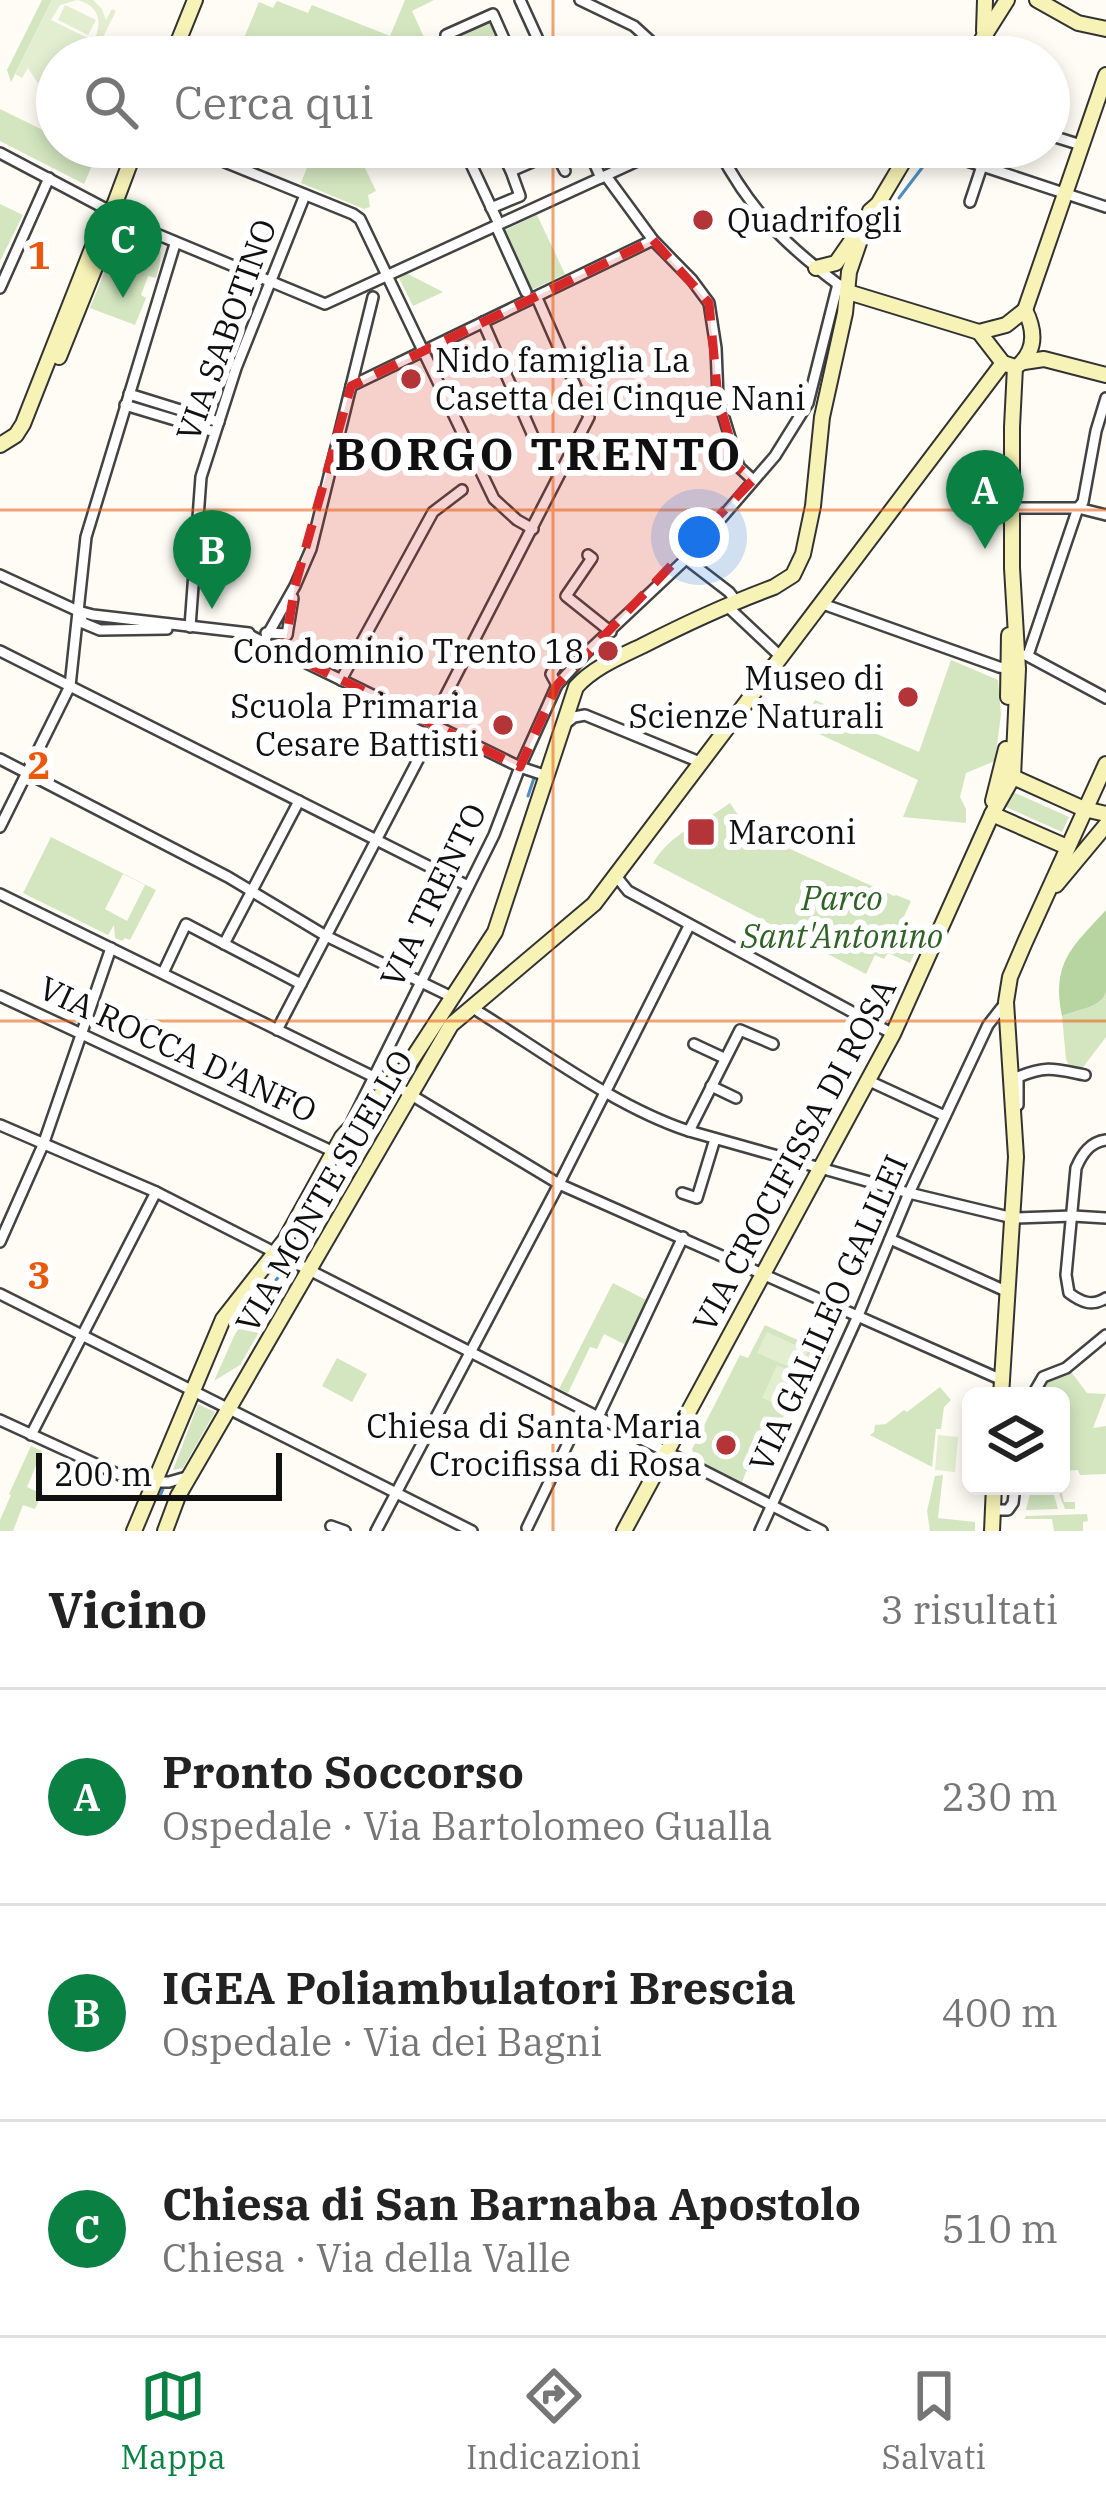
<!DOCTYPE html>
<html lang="it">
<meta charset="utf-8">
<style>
:root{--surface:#fff;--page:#f6f6f6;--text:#222;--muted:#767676;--line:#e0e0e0;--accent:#0b8043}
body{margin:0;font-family:"IBM Plex Serif",serif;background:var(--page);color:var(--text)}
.controls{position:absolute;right:36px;bottom:36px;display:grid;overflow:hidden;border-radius:18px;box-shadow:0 6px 18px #0003}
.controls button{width:108px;height:108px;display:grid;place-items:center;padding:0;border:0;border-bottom:3px solid var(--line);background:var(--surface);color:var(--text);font:60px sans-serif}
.scale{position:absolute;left:36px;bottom:30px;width:246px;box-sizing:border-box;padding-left:12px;border:6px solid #101010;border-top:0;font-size:33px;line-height:42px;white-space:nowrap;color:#101010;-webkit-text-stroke:9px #fff;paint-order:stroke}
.you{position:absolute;left:699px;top:537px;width:42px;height:42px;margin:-30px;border:9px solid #fff;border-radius:50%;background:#1a73e8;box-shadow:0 0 0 18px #1a73e833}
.badge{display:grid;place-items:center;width:78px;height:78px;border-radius:50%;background:var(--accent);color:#fff;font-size:39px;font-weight:700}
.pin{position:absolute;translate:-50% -99px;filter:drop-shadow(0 3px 6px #0008)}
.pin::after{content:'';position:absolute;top:63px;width:42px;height:36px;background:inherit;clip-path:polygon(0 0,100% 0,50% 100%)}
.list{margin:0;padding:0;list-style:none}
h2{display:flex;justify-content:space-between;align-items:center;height:156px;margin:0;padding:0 48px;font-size:51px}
h2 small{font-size:39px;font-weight:400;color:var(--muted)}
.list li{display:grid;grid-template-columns:78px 1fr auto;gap:36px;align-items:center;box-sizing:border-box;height:216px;padding:0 48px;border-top:3px solid var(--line)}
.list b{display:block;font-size:45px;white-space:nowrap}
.list p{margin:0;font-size:39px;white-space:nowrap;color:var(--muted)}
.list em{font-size:39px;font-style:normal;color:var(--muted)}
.icon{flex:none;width:66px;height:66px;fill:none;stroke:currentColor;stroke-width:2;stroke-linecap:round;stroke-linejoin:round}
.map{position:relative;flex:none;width:1106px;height:1531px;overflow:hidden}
.search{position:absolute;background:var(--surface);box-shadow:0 6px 18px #0003;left:36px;right:36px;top:36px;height:132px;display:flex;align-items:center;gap:30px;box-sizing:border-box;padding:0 42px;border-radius:66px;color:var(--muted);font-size:45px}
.sheet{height:804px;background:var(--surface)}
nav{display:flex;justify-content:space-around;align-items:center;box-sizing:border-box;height:168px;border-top:3px solid var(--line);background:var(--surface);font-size:33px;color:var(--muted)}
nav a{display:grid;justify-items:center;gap:6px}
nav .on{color:var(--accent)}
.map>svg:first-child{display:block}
.green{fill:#d3e6c0;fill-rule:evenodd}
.forest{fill:#b7d5a1}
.pitch{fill:#e3eed1;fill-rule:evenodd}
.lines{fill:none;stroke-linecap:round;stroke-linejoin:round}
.stream{stroke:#4c8ec1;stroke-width:3}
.street-casing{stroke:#434343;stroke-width:14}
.secondary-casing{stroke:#323232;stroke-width:18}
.street{stroke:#fff;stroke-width:9}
.secondary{stroke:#f7f2b6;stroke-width:14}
.marked{fill:#d62828;fill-opacity:0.2;stroke:#d62828;stroke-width:9;stroke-dasharray:24 15;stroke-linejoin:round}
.grid{fill:none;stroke:#e8590c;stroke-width:3;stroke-opacity:0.55}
.poi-dot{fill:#b33537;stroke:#fff;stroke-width:4.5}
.labels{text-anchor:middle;stroke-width:12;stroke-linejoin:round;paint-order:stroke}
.poi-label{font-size:33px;fill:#101010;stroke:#fff;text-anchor:end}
.street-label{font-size:33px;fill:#101010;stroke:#fff}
.park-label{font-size:33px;font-style:italic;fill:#306226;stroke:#fff}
.district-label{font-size:45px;font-weight:bold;letter-spacing:3px;fill:#101010;stroke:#fff}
.grid-label{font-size:39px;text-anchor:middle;font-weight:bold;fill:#e8590c;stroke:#fff;stroke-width:12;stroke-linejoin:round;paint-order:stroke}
</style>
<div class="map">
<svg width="1106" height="1531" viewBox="0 0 1106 1531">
<rect width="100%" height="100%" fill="#fefcf4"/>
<!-- green -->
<g class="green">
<polygon points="42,0 52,0 11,82 7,70"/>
<polygon points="405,0 434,0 412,11 433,57 356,57 362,42 329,49 349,57 292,57 244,38 259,2 273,8 277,1 308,13 312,5 390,36"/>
<polygon points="492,20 508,57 461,57 452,38"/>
<polygon points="0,109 57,137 57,147 100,147 84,184 0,141"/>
<polygon points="315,147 355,147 376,191 368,195 370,207 364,209 301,183"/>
<polygon points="0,204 23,215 0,261"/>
<polygon points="537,215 565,274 529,291 501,232"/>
<path d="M122,228C157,242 168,236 156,278L148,276L141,295L146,298L135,325L90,308Z"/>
<polygon points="406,273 443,292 413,306 399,278"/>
<polygon points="951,660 998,680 1001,714 995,761 966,773 960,797 966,809 966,823 903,817 918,780 802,726 815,700 867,723 865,729 919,752"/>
<polygon points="1013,792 1069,817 1062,832 1006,807"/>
<path d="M730,803L748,830L894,896L896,895L911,901L897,932L901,935V938L918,946L910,963L888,953L884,959L875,955L866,974L653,863C671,832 702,824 730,803Z"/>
<path d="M51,837L156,890L130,940L125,938L122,941L115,938L114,925L108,935L23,893ZM123,874L145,885L127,921L105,909Z"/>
<path d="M1106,992V1037L1080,1071L1071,1069L1066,1059L1062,1016C1077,1009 1100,1009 1106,992Z"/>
<polygon points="613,1283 648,1301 626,1345 604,1334 597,1349 590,1347 568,1393 559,1389"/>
<polygon points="250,1314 263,1325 240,1365 214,1381 235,1334"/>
<polygon points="765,1325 830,1355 828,1361 812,1354 768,1450 757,1446 742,1482 695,1458 692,1449 740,1355 748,1358"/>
<polygon points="337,1358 367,1374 352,1402 322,1386"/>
<polygon points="1069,1369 1087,1393 1106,1394 1093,1428 1106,1426 1106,1474 1080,1475 1078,1470 1062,1471 1066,1489 1061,1490 1064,1502 1075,1502 1075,1509 1065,1509 1056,1486 1061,1486 1061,1396 1037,1396 1049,1379"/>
<polygon points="940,1387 951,1400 944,1407 941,1429 936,1429 932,1467 870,1435 874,1432 875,1425 886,1424 904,1410 907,1412"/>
<polygon points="198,1404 215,1412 183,1468 173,1470"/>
<polygon points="31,1446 42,1451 27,1487 42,1494 35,1509 23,1505 13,1531 0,1531 0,1520 11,1495 9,1494"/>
<polygon points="943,1475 938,1518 975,1522 975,1531 930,1531 927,1511 935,1476"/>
<polygon points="1032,1486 1051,1486 1058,1509 1026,1510"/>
<polygon points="1087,1514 1088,1521 1083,1522 1083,1531 1054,1531 1052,1519 1024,1519 1026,1516"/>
</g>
<!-- forest -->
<path class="forest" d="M1106,910V992C1100,1009 1077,1009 1062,1016C1051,963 1072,947 1106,910Z"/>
<!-- pitch -->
<g class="pitch">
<path d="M52,0H93L102,9L106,20L112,9L116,11L93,57H57V91L39,85L28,68L22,78L15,74ZM77,0C99,5 103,22 94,41L51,20L60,5Z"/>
<polygon points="65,5 96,20 88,35 58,20"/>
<polygon points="123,233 156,246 148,266 115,253"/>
<polygon points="767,1332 808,1351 799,1371 757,1353"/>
<polygon points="777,1365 797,1374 782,1407 762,1398"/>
<polygon points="938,1435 958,1437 955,1472 935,1470"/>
</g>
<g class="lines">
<!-- stream -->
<g class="stream">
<polyline points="987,57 993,51"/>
<polyline points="899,198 938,147"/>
<polyline points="528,796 534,778"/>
<polyline points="276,1280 286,1268"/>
<polyline points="160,1496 163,1489"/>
</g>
<defs>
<g id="street">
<polyline points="520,0 546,57"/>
<polyline points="580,0 634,26 668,57"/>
<polyline points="456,57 446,35 493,14 512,57"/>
<polyline points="1049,135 1081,145"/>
<polyline points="188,147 353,214 360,219 494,499 517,520 533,529"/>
<polyline points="463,147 499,224"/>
<polyline points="499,147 511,171 555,152 553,147"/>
<polyline points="587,147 601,178"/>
<path d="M717,147C749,209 783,243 839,285"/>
<polyline points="555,152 565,171"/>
<polyline points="0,153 142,228 325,304 668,147"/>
<polyline points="943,153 1106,207"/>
<polyline points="606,176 653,240 692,280 709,303 716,348 718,398 739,467 753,480"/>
<polyline points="970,202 982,166"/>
<polyline points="491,208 520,196 511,171"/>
<polyline points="496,226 526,292"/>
<polyline points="0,288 49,178"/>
<polyline points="483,322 537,445"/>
<polyline points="351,386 653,240"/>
<polyline points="129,394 219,422"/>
<polyline points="125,405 215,432"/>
<polyline points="1013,508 1078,508 1106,515"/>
<polyline points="588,555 592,558 566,596 611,632"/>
<polyline points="686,559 729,592 736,601"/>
<polyline points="0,575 78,611 93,615 249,633"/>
<polyline points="820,603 999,667 1013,669"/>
<polyline points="727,606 780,656"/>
<polyline points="79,612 83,623 100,630 167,629"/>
<polyline points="190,627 201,477 236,368 305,195"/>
<polyline points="245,633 520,767 547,776"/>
<polyline points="266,633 287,634"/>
<polyline points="287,635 293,598"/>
<polyline points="264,641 295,586 311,549 373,297"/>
<polyline points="0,651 468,886"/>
<polyline points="1026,655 1106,698"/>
<polyline points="1028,655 1078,508 1083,502 1096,431 1106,398"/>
<polyline points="557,665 551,674 557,685"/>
<polyline points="341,680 433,512 462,490"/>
<polyline points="431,724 589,417 537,298"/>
<polyline points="564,725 574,717 585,715 702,763"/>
<polyline points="0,759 228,877 326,936 454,998"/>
<polyline points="0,827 70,686 86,537 175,244"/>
<polyline points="616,876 628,891 893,1034"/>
<polyline points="0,894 374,1077"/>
<polyline points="224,944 299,801"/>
<polyline points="163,973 186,924 301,984"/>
<polyline points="0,996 334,1152"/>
<path d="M473,1006L479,1012C545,1053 616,1107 689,1131L909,1193L1013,1218L1073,1216L1106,1218"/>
<polyline points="277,1030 419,758"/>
<polyline points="694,1044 724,1058"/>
<polyline points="867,1080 945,1116"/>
<polyline points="393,1084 559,1184 1002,1380"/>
<polyline points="711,1086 736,1098"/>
<path d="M1014,1105H1018V1077C1047,1065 1055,1069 1085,1075"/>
<polyline points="352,1121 494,835 520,767 557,685 586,653 686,559 775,456 808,403 838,284"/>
<polyline points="0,1125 156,1192 822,1531"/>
<polyline points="689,1131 740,1030 773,1044"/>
<path d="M1106,1140C1090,1142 1082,1154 1076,1168L1066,1275L1069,1293C1081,1302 1092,1307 1106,1298"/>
<polyline points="682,1193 697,1198 715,1139"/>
<polyline points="890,1239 1008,1292"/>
<polyline points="0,1242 43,1145 111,948"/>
<polyline points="0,1294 472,1531"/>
<polyline points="1032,1396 1043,1377 1066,1368 1106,1335"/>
<polyline points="598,1417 683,1237"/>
<polyline points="0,1420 135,1482 169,1482 190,1476"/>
<polyline points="31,1435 156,1192"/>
<polyline points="993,1510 1008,1510 1013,1503 1015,1486"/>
<polyline points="331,1526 345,1531"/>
<polyline points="527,1528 584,1410"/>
<polyline points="376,1531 559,1184 689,926"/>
<polyline points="760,1531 857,1318 909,1193 988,1025 1006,1002"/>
</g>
<g id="secondary">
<polyline points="1037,0 1078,23 1106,29"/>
<polyline points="984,31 985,0"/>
<polyline points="172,57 195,0"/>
<polyline points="971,57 1007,0"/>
<polyline points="816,268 836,263 854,237"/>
<polyline points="848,292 979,332 1006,325 1025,310"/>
<polyline points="1025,310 1106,75"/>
<polyline points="979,332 1003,363 1012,366"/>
<polyline points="59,357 112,225 112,211"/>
<polyline points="1024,362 1044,359 1106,375"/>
<path d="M1020,364C1036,349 1035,330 1025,310"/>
<polyline points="0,445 16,435 23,424 103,221 112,211 136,147"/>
<polyline points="1008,697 1009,635"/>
<polyline points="1013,777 1084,809 1106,814"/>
<polyline points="993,801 1006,749"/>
<polyline points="992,814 1067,847"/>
<polyline points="1056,885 1106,825"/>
<polyline points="1001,1396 1016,1157 1006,1002 1010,977 1025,942 1106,764"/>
<path d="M134,1531L223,1319L285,1240L342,1137L409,1064L495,932L576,687C593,668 619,657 642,646C685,624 728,604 774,587L793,575L803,554L813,506L822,417L845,313L849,272L870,211L878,204L912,147"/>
<polyline points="165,1531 178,1496 451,1025 594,904 1003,363"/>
<polyline points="624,1531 893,1034 992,814 1013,777 1018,669 1012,568 1012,427 1015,367"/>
<polyline points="992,1531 994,1486"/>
</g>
</defs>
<!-- street casing -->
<use href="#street" class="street-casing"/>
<!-- secondary casing -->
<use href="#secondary" class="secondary-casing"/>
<!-- street -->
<use href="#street" class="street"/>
<!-- secondary -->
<use href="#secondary" class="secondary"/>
</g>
<!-- marked area -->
<path class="marked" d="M653,240L709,303L718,398L738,467L753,480L557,685L520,767L284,652L295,586L351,386Z"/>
<!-- grid -->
<path class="grid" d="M553,0V57M553,147V1531M0,510H1106M0,1021H1106"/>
<!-- markers -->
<g class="poi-dot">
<circle cx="703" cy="220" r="12"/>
<circle cx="411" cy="379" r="12"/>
<circle cx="608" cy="651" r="12"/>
<circle cx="908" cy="697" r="12"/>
<circle cx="503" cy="725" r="12"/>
<rect x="686" y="817" width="30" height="30" rx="6"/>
<circle cx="726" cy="1445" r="12"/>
</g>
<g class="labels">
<!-- poi labels -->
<g class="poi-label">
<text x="727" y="232" text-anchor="start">Quadrifogli</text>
<text x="435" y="372" text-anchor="start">Nido famiglia La<tspan x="435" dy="38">Casetta dei Cinque Nani</tspan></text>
<text x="584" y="663">Condominio Trento 18</text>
<text x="884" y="690">Museo di<tspan x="884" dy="38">Scienze Naturali</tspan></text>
<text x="479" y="718">Scuola Primaria<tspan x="479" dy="38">Cesare Battisti</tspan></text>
<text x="728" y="844" text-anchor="start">Marconi</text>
<text x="702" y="1438">Chiesa di Santa Maria<tspan x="702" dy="38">Crocifissa di Rosa</tspan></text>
</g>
<!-- street labels -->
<g class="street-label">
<text transform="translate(226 330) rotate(-70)" y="12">VIA SABOTINO</text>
<text transform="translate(433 895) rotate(-64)" y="12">VIA TRENTO</text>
<text transform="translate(178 1049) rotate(25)" y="12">VIA ROCCA D'ANFO</text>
<text transform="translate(794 1155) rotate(-62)" y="12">VIA CROCIFISSA DI ROSA</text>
<text transform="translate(324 1191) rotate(-60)" y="12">VIA MONTE SUELLO</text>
<text transform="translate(828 1313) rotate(-66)" y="12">VIA GALILEO GALILEI</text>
</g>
<!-- park labels -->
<g class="park-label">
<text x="842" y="910">Parco<tspan x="842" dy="38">Sant'Antonino</tspan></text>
</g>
<!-- district labels -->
<g class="district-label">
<text x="539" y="470">BORGO TRENTO</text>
</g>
</g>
<g class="grid-label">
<text x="39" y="269">1</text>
<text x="39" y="779">2</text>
<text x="39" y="1289">3</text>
</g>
</svg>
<div class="controls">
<button><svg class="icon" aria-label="layers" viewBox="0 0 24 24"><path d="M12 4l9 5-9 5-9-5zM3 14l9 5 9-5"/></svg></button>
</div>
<div class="scale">200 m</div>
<div class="you"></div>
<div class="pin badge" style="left:985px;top:549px">A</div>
<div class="pin badge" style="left:212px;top:609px">B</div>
<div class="pin badge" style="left:123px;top:298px">C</div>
<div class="search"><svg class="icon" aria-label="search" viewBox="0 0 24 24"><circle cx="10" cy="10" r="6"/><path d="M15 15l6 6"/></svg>Cerca qui</div>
</div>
<section class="sheet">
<h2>Vicino<small>3 risultati</small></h2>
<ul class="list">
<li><span class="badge">A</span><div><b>Pronto Soccorso</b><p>Ospedale · Via Bartolomeo Gualla</p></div><em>230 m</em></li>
<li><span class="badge">B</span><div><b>IGEA Poliambulatori Brescia</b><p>Ospedale · Via dei Bagni</p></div><em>400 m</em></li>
<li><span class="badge">C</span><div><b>Chiesa di San Barnaba Apostolo</b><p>Chiesa · Via della Valle</p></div><em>510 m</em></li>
</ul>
</section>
<nav>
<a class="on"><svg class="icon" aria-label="map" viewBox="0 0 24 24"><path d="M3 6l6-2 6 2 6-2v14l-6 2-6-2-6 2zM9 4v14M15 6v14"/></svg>Mappa</a>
<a><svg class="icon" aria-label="directions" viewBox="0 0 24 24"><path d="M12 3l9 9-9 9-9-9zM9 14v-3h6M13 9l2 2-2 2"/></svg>Indicazioni</a>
<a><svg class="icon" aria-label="saved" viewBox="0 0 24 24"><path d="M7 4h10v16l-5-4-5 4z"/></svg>Salvati</a>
</nav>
